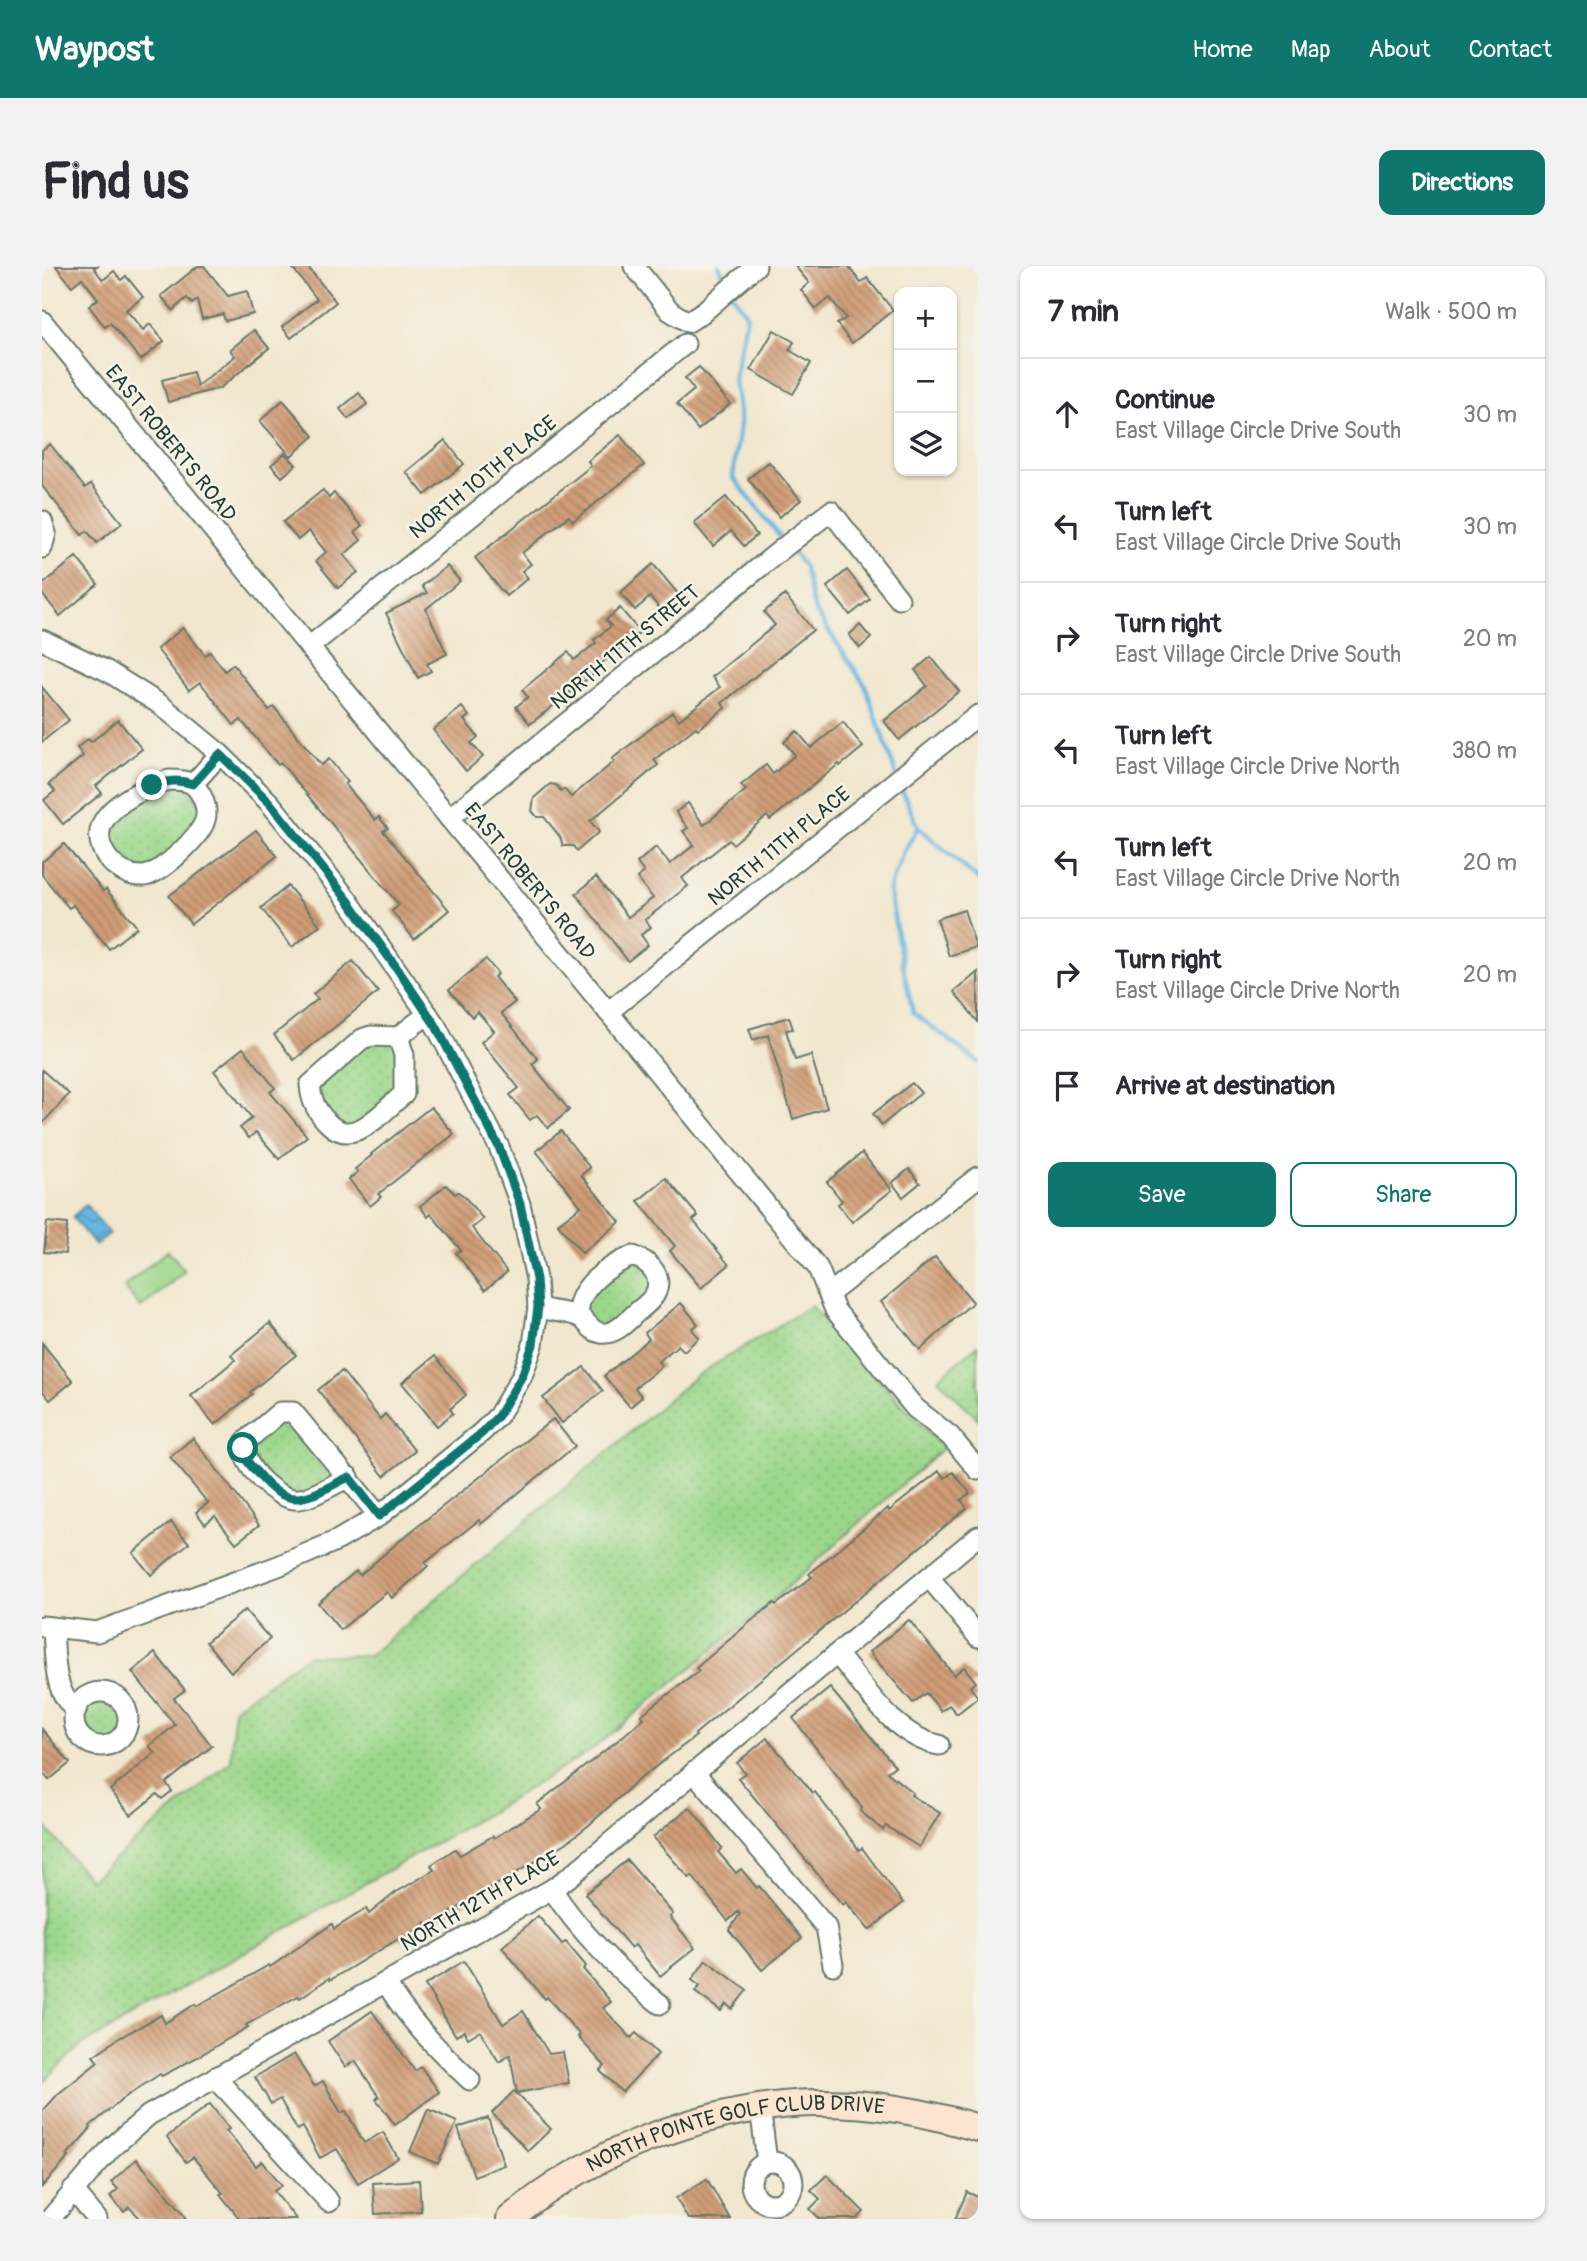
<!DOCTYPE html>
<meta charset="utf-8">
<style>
:root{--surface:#fff;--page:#f2f2f3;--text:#2b2b33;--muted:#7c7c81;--line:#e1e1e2;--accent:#0f766e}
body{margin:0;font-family:Pangolin,sans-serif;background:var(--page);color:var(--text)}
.controls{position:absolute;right:21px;top:21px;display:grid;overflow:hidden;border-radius:14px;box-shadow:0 2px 5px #0004}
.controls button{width:63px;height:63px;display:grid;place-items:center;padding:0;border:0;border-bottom:2px solid var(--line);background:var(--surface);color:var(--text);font:35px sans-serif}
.stop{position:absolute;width:21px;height:21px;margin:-16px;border:5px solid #0f766e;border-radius:50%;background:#fff}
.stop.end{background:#0f766e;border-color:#fff;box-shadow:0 2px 7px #0008}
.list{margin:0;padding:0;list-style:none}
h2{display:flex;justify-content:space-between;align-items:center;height:91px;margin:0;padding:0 28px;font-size:30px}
h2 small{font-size:23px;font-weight:400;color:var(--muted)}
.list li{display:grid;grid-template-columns:46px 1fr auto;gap:21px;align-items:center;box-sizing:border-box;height:112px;padding:0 28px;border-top:2px solid var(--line)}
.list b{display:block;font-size:26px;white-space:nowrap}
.list p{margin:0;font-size:23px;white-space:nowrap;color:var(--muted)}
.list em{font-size:23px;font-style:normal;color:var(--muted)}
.actions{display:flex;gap:14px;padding:21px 28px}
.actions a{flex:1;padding:16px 0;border:2px solid var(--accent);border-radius:14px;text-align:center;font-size:24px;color:var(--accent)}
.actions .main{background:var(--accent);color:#fff}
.icon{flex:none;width:38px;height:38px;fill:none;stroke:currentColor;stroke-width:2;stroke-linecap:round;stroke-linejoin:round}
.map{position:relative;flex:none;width:936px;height:1953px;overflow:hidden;border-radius:14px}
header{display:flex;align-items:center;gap:42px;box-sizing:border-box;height:98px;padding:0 35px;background:var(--accent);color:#fff}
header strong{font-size:33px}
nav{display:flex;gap:38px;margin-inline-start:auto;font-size:24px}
.intro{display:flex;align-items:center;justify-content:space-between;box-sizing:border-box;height:168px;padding:0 42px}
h1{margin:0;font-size:49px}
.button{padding:18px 32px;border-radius:14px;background:var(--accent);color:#fff;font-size:24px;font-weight:700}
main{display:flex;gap:42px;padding:0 42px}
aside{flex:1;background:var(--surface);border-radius:14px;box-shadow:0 2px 5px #0004}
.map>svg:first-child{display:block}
.grass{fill:url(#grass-dots);stroke:#5d8a60;stroke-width:2}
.pitch{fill:#9bd78b;stroke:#5d8a60;stroke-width:2}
.water{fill:url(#water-waves);stroke:#427a8a;stroke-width:2}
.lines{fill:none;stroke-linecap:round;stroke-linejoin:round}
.stream{stroke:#66b6e1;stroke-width:4.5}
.building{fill:url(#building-back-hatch)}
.street-casing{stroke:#68786a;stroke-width:23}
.secondary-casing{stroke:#68786a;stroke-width:30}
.street{stroke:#fff;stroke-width:19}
.secondary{stroke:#fde4d1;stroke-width:26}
.route{stroke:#0f766e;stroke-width:9}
.labels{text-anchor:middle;stroke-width:5;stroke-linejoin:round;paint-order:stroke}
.street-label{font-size:21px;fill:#1f3d34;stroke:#f7f3e8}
</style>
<header>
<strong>Waypost</strong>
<nav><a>Home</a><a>Map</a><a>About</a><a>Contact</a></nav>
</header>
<div class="intro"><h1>Find us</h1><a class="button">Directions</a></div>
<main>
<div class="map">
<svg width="936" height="1953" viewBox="0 0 936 1953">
<defs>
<pattern id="grass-dots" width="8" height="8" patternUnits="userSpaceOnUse" patternTransform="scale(1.75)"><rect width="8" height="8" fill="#9bd78b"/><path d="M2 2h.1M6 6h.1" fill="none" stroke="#85b979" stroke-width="1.8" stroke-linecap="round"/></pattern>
<pattern id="water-waves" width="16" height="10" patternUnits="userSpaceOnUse" patternTransform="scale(1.75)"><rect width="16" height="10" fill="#66b6e1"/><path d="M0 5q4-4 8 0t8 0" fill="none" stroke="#5395b7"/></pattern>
<pattern id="building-back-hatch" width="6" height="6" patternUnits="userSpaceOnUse" patternTransform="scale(1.75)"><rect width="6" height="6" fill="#d09d77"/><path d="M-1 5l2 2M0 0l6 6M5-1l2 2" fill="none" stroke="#a88162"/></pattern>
</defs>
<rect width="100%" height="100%" fill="#f7f3e8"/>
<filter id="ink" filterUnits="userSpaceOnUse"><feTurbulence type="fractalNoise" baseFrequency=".0143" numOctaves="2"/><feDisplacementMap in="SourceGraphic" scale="14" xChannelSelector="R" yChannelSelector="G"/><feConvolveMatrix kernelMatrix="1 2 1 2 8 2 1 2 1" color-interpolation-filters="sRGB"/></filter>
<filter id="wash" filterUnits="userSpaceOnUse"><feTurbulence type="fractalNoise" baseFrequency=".00686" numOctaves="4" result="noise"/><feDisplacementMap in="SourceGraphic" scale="28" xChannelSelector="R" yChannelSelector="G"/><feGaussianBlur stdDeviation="1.57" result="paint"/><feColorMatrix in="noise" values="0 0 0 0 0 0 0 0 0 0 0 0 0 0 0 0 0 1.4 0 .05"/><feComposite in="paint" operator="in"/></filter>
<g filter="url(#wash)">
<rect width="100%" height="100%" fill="#f1e7ce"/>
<!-- grass -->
<g class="grass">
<polygon points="140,515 165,546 117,605 69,598 62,555"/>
<polygon points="356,771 362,828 302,867 268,819 320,773"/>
<polygon points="591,990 615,1014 583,1057 549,1063 539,1031"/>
<polygon points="769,1040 901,1182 736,1330 548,1485 452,1544 38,1780 0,1817 0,1557 48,1614 189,1495 192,1442 266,1389 327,1390 654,1110"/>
<polygon points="936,1079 936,1153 896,1113"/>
<polygon points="238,1146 307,1211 258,1233 223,1218 203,1176"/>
<circle cx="59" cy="1453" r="27"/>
</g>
<!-- pitch -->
<polygon class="pitch" points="126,984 143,1005 99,1042 82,1021"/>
<!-- water -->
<polygon class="water" points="44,939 67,968 53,979 30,951"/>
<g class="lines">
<!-- stream -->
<g class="stream">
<polyline points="677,0 684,18"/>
<polyline points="690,28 705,49 692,111 698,155 691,211 741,275"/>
<polyline points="749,284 762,301 772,343 823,419 854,508"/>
<polyline points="858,520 876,561 861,587 847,623 859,691 871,747 936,796"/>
<polyline points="876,561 936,613"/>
</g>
</g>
<g id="blocks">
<!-- building -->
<g class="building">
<polygon points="14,0 55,0 52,2 61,14 72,5 79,14 84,10 101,31 84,44 101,64 108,58 122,75 99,94 68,57 63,61 47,40 56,33 40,12 30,20"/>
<polygon points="156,0 162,0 186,30 205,25 211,48 183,55 181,48 160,53 155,34 150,38 145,32 131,44 119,30"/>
<polygon points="249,0 265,0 294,36 249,72 240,61 275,33"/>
<polygon points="753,0 806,0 819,17 825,12 851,44 810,77 795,58 804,52 788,32 774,43 759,24 767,17"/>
<polygon points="212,64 227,82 178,122 126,136 120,114 151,106 155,120 193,90 188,84"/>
<polygon points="732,64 752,76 747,84 769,97 751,128 709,104"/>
<polygon points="657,101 688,138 656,164 635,138 652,124 643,112"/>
<polygon points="317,127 325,138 306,153 298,143"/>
<polygon points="241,134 272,170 249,190 218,155"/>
<polygon points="578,169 602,199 531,255 527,250 480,287 489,298 480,305 486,312 464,330 433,292 549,200 546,195"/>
<polygon points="403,174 422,198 383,229 364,206"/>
<polygon points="8,178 43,222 49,218 80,257 55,277 45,265 40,269 0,220 0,184"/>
<polygon points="243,187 254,199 240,211 229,199"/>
<polygon points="727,196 759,234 737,251 706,213"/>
<polygon points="281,224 287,232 292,227 320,260 313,266 319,274 302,289 316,306 296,322 274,295 284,286 267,265 256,274 241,256"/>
<polygon points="684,231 715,269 702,280 689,265 671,280 652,257"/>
<polygon points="34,291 56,318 18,350 0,328 0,319"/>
<polygon points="611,298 638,330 620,345 608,331 593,344 578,327"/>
<polygon points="405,300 418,315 384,343 405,388 385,398 389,405 376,412 344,347 385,327 380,320"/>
<polygon points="805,304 828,333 808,349 785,321"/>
<polygon points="743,329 771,364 680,437 683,442 656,463 654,461 612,494 616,499 548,555 557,566 535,585 531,580 521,580 518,571 502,551 495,551 490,545 492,532 508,518 514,519 519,525 522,523 529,531 573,495 570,493 630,446 637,454 678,421 670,411 733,359 722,346"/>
<polygon points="578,342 598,366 556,400 558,403 488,458 474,441 486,431 480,424 526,386 532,394 554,377 552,374 569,360 564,354"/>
<polygon points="818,359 829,372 818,382 807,369"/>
<polygon points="141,362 163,389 168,386 183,405 191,398 227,444 232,441 279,499 287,493 306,516 303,518 333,554 337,551 346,562 341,565 407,644 372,673 350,645 357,639 239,497 236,499 199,454 192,459 158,416 147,424 115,383"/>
<polygon points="889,391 917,425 857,474 842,455 885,420 873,404"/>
<polygon points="0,421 27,454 0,476"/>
<polygon points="420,441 427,450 422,454 436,471 429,477 441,491 424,505 391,464"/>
<polygon points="76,454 100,483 54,520 60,527 21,558 2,534 13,525 7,518 41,490 35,482 46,473 49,476"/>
<polygon points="801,456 821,481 798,500 797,498 728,554 725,550 691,578 687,574 640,612 646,620 603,654 609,661 599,669 606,679 586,695 534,628 554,611 586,651 611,632 595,612 602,606 595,597 614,581 628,598 652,579 641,565 646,562 634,546 646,537 662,559 704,524 699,519 724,499 731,508 753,489 742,476 755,465 769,482"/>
<polygon points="214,564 235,590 149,658 127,630"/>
<polygon points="22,578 61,625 64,623 95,661 67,683 31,639 27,642 0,609 0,596"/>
<polygon points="246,620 278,659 250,681 219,642"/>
<polygon points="922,644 934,681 907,690 895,653"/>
<polygon points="444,693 456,708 452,711 473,736 459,747 496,793 490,798 527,844 506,862 495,849 488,854 468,829 477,822 439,776 452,765 436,746 430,751 407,724"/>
<polygon points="311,695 336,726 252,794 232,769 276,733 271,728"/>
<polygon points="936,706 936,756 912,726"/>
<polygon points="747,751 751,763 744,764 753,794 769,789 785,842 751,853 726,769 711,774 707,763"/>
<polygon points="201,782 233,822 228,826 265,870 237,893 214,866 207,872 198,862 210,852 172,805"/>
<polygon points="0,804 27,828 0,858"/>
<polygon points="870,817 879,827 840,859 831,848"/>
<polygon points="389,841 412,868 336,928 339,931 328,940 307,913 316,906 313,903 330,889 329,888"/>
<polygon points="519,865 548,902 539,909 578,956 540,987 516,958 539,940 494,885"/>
<polygon points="820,887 850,924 810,956 796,938 800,935 785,916"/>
<polygon points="867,903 878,917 861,931 850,917"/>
<polygon points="624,912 656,950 651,954 687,999 659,1022 628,985 633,980 596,935"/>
<polygon points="404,919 413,928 416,926 422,930 441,953 430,962 465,1006 443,1024 414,987 419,984 389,948 386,951 378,940"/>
<polygon points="5,956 25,958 23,988 2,986"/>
<polygon points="893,991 931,1036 878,1084 839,1036"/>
<polygon points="639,1037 656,1058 650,1063 657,1072 642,1085 636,1079 616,1096 620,1100 593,1122 600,1131 588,1141 562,1110 607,1073 603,1067"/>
<polygon points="228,1057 254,1089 208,1126 210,1128 173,1159 149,1130 193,1094 189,1089"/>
<polygon points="0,1077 31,1115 8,1134 0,1124"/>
<polygon points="393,1090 424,1129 408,1143 411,1147 395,1160 360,1117"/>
<polygon points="542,1101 561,1125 520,1157 501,1132"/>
<polygon points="300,1105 338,1153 343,1148 373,1185 342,1210 276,1124"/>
<polygon points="511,1153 533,1180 439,1258 437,1254 383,1297 386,1300 350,1332 345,1326 298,1364 276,1337 314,1305 318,1309 361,1272"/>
<polygon points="151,1172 217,1259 194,1277 173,1250 163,1258 154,1246 166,1237 128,1191"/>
<polygon points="897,1205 903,1212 911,1206 928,1227 919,1234 925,1242 653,1468 654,1470 595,1515 547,1559 524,1577 386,1660 384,1656 361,1675 358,1672 288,1714 287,1712 258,1732 256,1730 204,1759 206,1761 152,1793 120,1810 118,1808 82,1832 48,1860 49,1862 25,1889 27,1891 0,1921 0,1846 16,1828 56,1796 51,1790 77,1772 119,1749 123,1757 153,1738 155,1740 227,1699 228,1701 290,1658 292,1663 324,1643 327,1648 353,1627 392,1604 389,1599 413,1583 418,1589 451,1570 452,1572 499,1543 495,1538 580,1471 602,1452 599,1449 657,1405 654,1402 708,1356 732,1337 734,1339 770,1311 767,1308 822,1262 846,1242 847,1245"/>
<polygon points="129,1256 147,1277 109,1309 91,1287"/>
<polygon points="203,1344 228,1373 189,1406 164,1376"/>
<polygon points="867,1354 912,1409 922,1401 934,1416 928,1421 936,1431 915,1448 907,1439 899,1445 884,1427 871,1437 827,1386"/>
<polygon points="113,1387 143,1424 132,1432 170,1480 124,1517 130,1525 120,1533 115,1528 89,1549 68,1524 113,1487 107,1480 133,1459 90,1406"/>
<polygon points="788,1422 853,1500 845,1506 871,1527 869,1529 898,1547 877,1581 844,1560 841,1564 818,1545 820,1542 751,1452"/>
<polygon points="0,1463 28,1497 7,1514 0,1506"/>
<polygon points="725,1472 771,1527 773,1526 817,1584 820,1582 861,1637 827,1664 804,1636 801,1639 696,1512 703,1507 695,1497"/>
<polygon points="648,1541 680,1582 676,1586 694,1607 699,1603 715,1622 717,1620 760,1672 720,1704 687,1664 698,1648 696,1646 686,1655 650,1610 647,1612 611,1571"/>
<polygon points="585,1594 631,1648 628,1651 653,1682 618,1710 593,1679 589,1682 543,1628"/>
<polygon points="496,1650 520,1678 524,1676 544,1700 541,1703 569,1736 561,1742 589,1772 594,1767 616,1788 580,1826 558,1805 563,1800 536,1771 538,1769 505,1731 503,1733 460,1681"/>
<polygon points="664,1694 705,1724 690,1743 684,1738 679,1745 653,1726 658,1720 650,1714"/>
<polygon points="422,1695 461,1758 481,1745 507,1788 521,1786 527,1817 475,1827 468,1789 457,1796 438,1765 426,1772 422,1765 414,1770 383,1719"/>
<polygon points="330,1745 373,1805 379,1801 397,1826 353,1859 334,1833 337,1831 313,1795 303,1801 286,1775"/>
<polygon points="252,1788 272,1820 281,1815 299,1847 304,1845 322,1877 341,1866 356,1892 316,1917 295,1883 278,1892 261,1861 255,1864 238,1833 229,1838 213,1811"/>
<polygon points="472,1825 509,1863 486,1885 450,1847"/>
<polygon points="168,1838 187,1863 184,1865 214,1900 220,1895 240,1919 232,1925 254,1953 198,1953 178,1928 181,1927 151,1891 144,1896 125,1871"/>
<polygon points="386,1843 415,1856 396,1898 368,1886"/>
<polygon points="446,1852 462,1899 432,1910 416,1862"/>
<polygon points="94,1893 139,1944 145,1953 99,1953 87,1941 82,1946 68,1930 76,1923 69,1916"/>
<polygon points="785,1909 822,1946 815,1953 778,1953 768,1943 778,1933 769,1924"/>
<polygon points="665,1913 688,1953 646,1953 634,1932"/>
<polygon points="377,1914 379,1945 333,1948 331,1917"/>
<polygon points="925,1926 936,1931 936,1953 913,1953"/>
</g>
</g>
</g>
<g filter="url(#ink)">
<use href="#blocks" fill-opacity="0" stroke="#68786a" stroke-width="2"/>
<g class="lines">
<defs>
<g id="street">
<polyline points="592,0 628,45 646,56 660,47 714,0"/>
<polyline points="0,55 776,1002 793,1044 873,1142 908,1170 936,1204"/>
<polyline points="0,255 4,267 0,282"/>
<polyline points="0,374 65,405 119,439 178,488 228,537 305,633 394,760 457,881 478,938 494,1013 496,1041 491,1079 480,1110 456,1150 440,1166 337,1250 296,1274 236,1300 55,1366 0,1360"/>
<polyline points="267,381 643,78"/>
<path d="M127,514C134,514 142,514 148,517C159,523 167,542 163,554C159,570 119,608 102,610C75,612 48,581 61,556C72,536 106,520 127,514Z"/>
<polyline points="151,518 178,488"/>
<polyline points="407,552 745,279 789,245 857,333"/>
<polyline points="566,746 936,449"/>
<path d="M356,771L362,789V828C339,846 311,885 284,855C274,844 269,834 268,819L320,773L329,770L356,771L386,748"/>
<polyline points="787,1028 936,911"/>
<path d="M496,1041C508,1046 529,1046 538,1051C546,1056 548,1065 559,1067C574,1069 585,1055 595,1046C601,1041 611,1034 614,1026C621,1008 606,995 591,990C568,999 532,1022 537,1051"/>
<path d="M307,1211C294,1217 270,1232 257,1233C236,1236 195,1197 203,1176L238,1146H251L337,1250"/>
<polyline points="887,1311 936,1371"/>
<path d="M11,1363C13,1389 11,1427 34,1444"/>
<path d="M795,1388C824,1422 851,1470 897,1479"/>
<circle cx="59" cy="1453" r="27"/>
<polyline points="652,1506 784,1661 791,1699"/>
<path d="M510,1623C535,1663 580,1709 618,1738"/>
<path d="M344,1716C363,1751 399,1787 428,1814"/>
<polyline points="173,1811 287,1936"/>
<polyline points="718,1841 725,1896"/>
<circle cx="730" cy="1917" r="21"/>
<polyline points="31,1924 55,1953"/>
<polyline points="8,1953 69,1882 107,1849 510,1623 527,1611 936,1270"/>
</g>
<g id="secondary">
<path id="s1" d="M468,1953C548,1885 668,1839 773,1837C827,1836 884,1846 936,1862"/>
</g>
</defs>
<!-- street casing -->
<use href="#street" class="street-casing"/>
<!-- secondary casing -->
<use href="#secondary" class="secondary-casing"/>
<!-- street -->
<use href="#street" class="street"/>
<!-- secondary -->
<use href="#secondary" class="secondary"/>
</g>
</g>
<g class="lines" filter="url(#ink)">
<!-- route -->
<path class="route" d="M110,519C125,515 136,513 151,518L178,488L228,537L305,633L354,701L394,760L457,881L478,938L494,1013L496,1041L491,1079L480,1110L456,1150L440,1167L337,1250L307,1211C270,1228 249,1249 217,1209C209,1200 202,1194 201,1182"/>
</g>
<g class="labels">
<!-- street labels -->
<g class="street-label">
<text transform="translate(129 177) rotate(51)" y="7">EAST ROBERTS ROAD</text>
<text transform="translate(441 211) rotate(-39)" y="7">NORTH 10TH PLACE</text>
<text transform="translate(583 381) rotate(-39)" y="7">NORTH 11TH STREET</text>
<text transform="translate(737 580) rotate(-39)" y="7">NORTH 11TH PLACE</text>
<text transform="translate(488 615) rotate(51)" y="7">EAST ROBERTS ROAD</text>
<text transform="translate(438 1635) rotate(-30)" y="7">NORTH 12TH PLACE</text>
<text dy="7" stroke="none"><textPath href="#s1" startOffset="248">NORTH POINTE GOLF CLUB DRIVE</textPath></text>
</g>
</g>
</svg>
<div class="controls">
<button>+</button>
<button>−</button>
<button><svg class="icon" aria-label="layers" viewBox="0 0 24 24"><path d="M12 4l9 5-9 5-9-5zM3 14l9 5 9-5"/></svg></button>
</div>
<div class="stop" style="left:201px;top:1182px"></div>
<div class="stop end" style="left:110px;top:519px"></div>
</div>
<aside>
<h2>7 min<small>Walk · 500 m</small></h2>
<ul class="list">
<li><svg class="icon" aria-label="ahead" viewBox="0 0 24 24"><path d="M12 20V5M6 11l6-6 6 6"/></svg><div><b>Continue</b><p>East Village Circle Drive South</p></div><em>30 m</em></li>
<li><svg class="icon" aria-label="left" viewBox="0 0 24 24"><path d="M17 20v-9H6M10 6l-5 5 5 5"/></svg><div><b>Turn left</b><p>East Village Circle Drive South</p></div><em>30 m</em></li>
<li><svg class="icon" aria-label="right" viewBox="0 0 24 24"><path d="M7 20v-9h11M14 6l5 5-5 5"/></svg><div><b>Turn right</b><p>East Village Circle Drive South</p></div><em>20 m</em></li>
<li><svg class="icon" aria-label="left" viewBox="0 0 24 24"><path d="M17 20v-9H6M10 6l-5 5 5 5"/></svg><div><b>Turn left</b><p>East Village Circle Drive North</p></div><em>380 m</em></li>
<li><svg class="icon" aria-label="left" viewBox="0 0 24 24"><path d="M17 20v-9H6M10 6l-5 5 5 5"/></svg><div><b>Turn left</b><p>East Village Circle Drive North</p></div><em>20 m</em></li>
<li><svg class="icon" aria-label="right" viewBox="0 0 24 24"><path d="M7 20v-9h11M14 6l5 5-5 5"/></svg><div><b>Turn right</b><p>East Village Circle Drive North</p></div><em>20 m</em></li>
<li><svg class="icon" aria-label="arrive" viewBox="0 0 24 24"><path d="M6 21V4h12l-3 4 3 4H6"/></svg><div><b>Arrive at destination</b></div></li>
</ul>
<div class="actions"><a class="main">Save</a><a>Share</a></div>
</aside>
</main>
